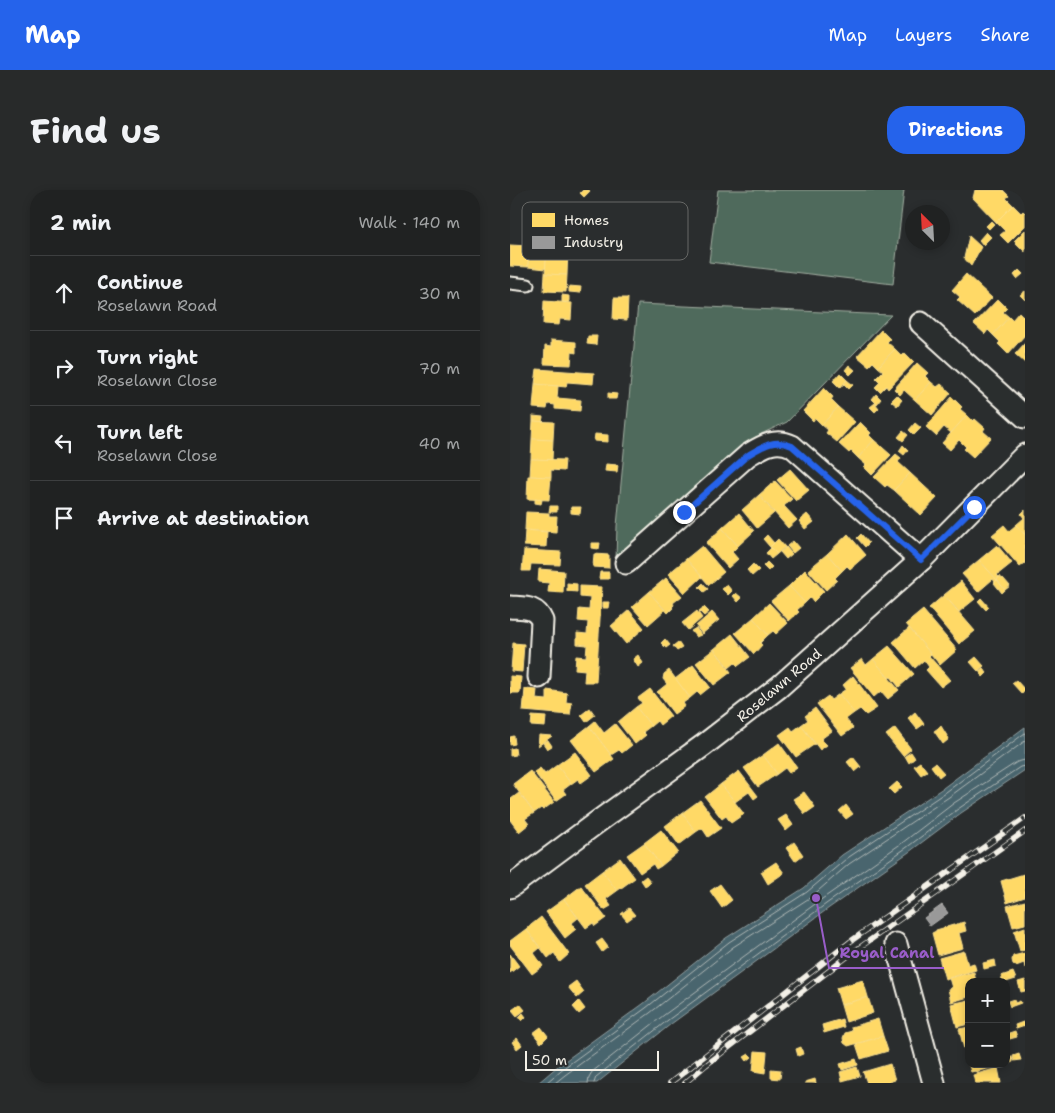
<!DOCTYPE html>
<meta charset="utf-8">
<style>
:root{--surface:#202222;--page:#282a2a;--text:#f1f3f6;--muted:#a2a4a5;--line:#3d3f40;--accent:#2563eb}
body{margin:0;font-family:"Shantell Sans",sans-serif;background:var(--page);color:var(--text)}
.controls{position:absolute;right:15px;bottom:15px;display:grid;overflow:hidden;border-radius:10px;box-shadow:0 2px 8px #0003}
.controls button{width:45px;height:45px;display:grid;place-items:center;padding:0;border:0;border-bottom:1px solid var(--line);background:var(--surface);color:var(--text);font:25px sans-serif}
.compass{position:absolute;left:395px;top:15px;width:45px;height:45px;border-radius:50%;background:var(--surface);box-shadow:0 2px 8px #0003;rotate:336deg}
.scale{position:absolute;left:15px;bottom:12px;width:134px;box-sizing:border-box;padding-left:5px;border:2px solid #f4f1e8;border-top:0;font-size:14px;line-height:18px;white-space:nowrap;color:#f4f1e8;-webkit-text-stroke:4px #2a2d2e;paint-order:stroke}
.stop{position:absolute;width:15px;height:15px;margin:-11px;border:4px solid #2563eb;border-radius:50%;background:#fff}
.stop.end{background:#2563eb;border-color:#fff;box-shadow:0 1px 5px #0008}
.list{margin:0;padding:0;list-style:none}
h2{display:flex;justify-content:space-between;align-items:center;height:65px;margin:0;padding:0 20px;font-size:21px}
h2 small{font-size:16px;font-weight:400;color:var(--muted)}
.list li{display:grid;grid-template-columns:32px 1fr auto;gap:15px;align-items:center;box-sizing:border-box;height:75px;padding:0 20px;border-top:1px solid var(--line)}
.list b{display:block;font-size:19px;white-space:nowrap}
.list p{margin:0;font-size:16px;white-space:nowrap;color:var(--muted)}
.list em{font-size:16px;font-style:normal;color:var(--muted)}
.icon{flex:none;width:28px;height:28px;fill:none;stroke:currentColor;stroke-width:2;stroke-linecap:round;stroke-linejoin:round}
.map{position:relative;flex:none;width:515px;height:893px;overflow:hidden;border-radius:20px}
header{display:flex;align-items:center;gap:30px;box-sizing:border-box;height:70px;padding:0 25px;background:var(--accent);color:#fff}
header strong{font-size:24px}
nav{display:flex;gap:28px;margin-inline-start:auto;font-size:18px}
.intro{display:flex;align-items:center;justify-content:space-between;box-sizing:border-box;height:120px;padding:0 30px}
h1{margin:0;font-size:35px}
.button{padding:12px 22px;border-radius:20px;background:var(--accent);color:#fff;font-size:18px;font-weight:700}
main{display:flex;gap:30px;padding:0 30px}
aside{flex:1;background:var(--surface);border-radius:20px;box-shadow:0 2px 8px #0003}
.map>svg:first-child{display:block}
.green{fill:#506b5b;stroke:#a2aea2}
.water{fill:#4a656e;stroke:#8e9d9f}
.homes{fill:#ffd966;stroke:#fce08d}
.industry{fill:#999;stroke:#b4b3b1}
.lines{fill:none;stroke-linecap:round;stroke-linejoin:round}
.shore{stroke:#b0b9b7;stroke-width:1}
.lane-casing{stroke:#f4f1e8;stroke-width:15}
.street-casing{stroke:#f4f1e8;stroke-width:25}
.lane{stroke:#2a2d2e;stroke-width:11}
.street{stroke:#2a2d2e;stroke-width:21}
.rail-casing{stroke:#f4f1e8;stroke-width:5.5}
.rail{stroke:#2a2d2e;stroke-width:4;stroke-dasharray:11;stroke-linecap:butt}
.route{stroke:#2563eb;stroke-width:6}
.labels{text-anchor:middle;stroke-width:5;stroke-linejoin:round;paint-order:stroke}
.street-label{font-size:14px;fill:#f4f1e8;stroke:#2a2d2e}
.key{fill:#2a2d2e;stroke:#676866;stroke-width:1}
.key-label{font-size:14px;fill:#f4f1e8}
.leader{fill:none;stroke:#995dc9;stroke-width:2}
.callout-dot{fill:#995dc9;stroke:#2a2d2e;stroke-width:2}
.callout-label{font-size:15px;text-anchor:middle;font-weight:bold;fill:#995dc9;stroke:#2a2d2e;stroke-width:5;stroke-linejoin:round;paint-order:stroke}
</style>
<header>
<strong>Map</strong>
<nav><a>Map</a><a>Layers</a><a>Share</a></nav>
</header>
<div class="intro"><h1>Find us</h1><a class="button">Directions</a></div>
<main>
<aside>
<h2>2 min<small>Walk · 140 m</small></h2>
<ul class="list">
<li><svg class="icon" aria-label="ahead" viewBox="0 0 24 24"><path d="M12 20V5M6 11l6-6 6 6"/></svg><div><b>Continue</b><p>Roselawn Road</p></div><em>30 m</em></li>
<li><svg class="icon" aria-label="right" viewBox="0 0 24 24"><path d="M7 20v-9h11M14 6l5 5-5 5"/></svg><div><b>Turn right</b><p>Roselawn Close</p></div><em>70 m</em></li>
<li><svg class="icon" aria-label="left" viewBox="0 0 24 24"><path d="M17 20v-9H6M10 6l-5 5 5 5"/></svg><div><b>Turn left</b><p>Roselawn Close</p></div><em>40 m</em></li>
<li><svg class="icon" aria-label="arrive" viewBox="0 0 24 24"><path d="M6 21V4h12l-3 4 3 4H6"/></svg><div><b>Arrive at destination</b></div></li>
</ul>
</aside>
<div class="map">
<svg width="515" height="893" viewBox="0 0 515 893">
<rect width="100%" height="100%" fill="#2a2d2e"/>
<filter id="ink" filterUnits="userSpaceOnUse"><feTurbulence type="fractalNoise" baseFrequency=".02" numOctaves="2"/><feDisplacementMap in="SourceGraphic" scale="10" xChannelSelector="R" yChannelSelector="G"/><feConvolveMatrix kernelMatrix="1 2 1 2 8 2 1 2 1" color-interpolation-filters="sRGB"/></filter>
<g filter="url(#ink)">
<!-- green -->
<g class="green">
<polygon points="208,0 394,0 383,94 199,72"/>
<polygon points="128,114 381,125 277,232 251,244 106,369 107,336"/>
</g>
<!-- water -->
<polygon class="water" points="515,537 515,580 451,623 399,662 319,718 161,834 87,893 28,893 48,876 133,814 216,748 294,698 332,665 433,598"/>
<!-- homes -->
<g class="homes">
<polygon points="73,0 79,0 80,1 74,7 70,3"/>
<polygon points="465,0 493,0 499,6 496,8 503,15 486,32 463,8"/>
<polygon points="503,15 511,23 513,21 515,23 515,36 498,53 490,45 495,41 486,32"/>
<polygon points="481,31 484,34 479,39 476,36"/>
<polygon points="515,40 515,62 504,51"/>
<polygon points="476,42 481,47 473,55 469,50"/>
<polygon points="459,46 471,57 461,76 454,68"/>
<polygon points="0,55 19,56 18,77 0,76"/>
<polygon points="19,56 37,57 36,79 18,77"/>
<polygon points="37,57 58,58 57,85 35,84"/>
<polygon points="509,80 513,84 507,89 504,85"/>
<polygon points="35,84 57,85 56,102 34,101"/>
<polygon points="456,84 482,108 465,126 447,110 450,107 442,100"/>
<polygon points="59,96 71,97 70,103 59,102"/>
<polygon points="515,101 515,110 510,105"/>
<polygon points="52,105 59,106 59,112 52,112"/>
<polygon points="104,108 118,108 117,130 103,129"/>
<polygon points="488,109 497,118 493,122 499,127 483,145 478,140 475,144 464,134"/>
<polygon points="34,111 62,113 61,130 50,129 49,135 33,134"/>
<polygon points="509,122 515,128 515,145 498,164 488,154 490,152 483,145 499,127 502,130"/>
<polygon points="371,140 380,149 377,152 385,159 368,177 363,172 359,176 347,166"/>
<polygon points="78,146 87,146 86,155 77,154"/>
<polygon points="41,150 66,152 66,163 62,162 61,175 34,174 35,156 41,157"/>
<polygon points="515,153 515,173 505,164"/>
<polygon points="385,159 392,166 395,163 404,172 378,199 376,196 370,202 365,197 370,192 366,188 373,181 368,177"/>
<polygon points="407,173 418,183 415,186 421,192 405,210 394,200 390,205 384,199"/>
<polygon points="339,175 345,180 340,185 335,180"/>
<polygon points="27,179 84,183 83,194 57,192 56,197 25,194"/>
<polygon points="330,183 337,190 330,198 323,191"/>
<polygon points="337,190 343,195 339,199 334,194"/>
<polygon points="421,192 427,197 431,194 441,203 422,225 405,210"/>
<polygon points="25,194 48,196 47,208 71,210 70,221 45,219 45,215 38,214 37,219 23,218"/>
<polygon points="314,198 323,207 321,210 328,217 312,235 305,228 303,231 293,221"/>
<polygon points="98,203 107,204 106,209 98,209"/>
<polygon points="366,204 371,209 367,214 362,209"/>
<polygon points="387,205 392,210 387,216 381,211"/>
<polygon points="442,207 452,217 450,219 457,225 441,243 434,237 426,246 416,237"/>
<polygon points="365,213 369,218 365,222 360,217"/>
<polygon points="328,217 345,232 327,252 316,243 318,240 312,235"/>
<polygon points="457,225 463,231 465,229 475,238 473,241 481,248 463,267 454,259 456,257 449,250 440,260 432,253"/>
<polygon points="23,226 33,227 32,232 23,231"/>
<polygon points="23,231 44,232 43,250 22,249"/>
<polygon points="350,232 361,243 359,245 364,250 348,268 341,261 339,263 329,254"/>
<polygon points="405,233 411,238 404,245 399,240"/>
<polygon points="393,241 398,245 393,251 388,247"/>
<polygon points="85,244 98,245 98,252 84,251"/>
<polygon points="22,249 43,250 42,270 21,269"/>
<polygon points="364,250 381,265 362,285 354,277 356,275 348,268"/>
<polygon points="393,255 398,260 394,265 389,261"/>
<polygon points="386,264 391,268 388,272 400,283 384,300 377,295 375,297 364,287"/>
<polygon points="21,269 55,270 54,281 41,280 41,287 20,286"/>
<polygon points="96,274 108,275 107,282 95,281"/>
<polygon points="280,279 299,300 286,311 267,290"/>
<polygon points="400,283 427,308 411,325 384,300"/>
<polygon points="18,286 41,287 39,310 17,309"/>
<polygon points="265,291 282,309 274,316 287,330 278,338 249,305"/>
<polygon points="249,305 264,323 247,338 232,320"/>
<polygon points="25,309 32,310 31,314 25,313"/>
<polygon points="40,316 47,316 47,322 39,322"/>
<polygon points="61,317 71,317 70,324 61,323"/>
<polygon points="515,320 515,345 506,335 514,328 511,324"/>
<polygon points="16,322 39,323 39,326 47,326 46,342 15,340"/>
<polygon points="229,323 244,341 228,356 212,338"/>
<polygon points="297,324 304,332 295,339 289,331"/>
<polygon points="494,335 499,341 506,335 515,345 515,373 510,377 482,345"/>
<polygon points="212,338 228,356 222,362 228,369 218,378 196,353"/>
<polygon points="15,340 37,342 36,357 14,356"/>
<polygon points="338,344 356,365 340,379 337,376 332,381 317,364"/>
<polygon points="351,344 359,353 355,357 347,348"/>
<polygon points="257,345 264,353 260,357 253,349"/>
<polygon points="268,349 275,357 267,364 260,357"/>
<polygon points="283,351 289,358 283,363 277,356"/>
<polygon points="81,353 90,353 89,359 81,358"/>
<polygon points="487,355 502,373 487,385 490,388 487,390 469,370"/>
<polygon points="192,356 214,382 199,395 176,369"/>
<polygon points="276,357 282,364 276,369 270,362"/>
<polygon points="261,358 267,364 261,369 256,363"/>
<polygon points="14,360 51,362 50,375 21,374 20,381 12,381"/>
<polygon points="84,364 99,365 99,378 83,377"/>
<polygon points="317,364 332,381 325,388 327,390 316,400 298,380"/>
<polygon points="176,369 192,387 175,403 158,384"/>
<polygon points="469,370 487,390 485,392 483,389 468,402 452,384"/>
<polygon points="257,372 262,377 258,381 253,376"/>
<polygon points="243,374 249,380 242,386 237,380"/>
<polygon points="29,379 54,381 53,403 38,402 39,393 28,392"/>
<polygon points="295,380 314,401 303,412 300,408 295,413 279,396"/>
<polygon points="90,382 99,382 99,389 89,389"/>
<polygon points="490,386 492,389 493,388 500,396 495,400 487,390"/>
<polygon points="156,388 172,406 163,413 164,415 162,417 163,418 158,423 139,402"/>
<polygon points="487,390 495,400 492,403 484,393"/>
<polygon points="451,391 465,409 449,422 434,405"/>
<polygon points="57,393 67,394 67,402 57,401"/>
<polygon points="193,393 198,399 194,402 189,397"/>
<polygon points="217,395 222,401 218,405 212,399"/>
<polygon points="70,396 92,397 86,492 74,492 75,480 65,479 66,466 76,467 77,455 67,454 67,443 77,444 78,432 68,431 69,419 79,420 80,408 70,407"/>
<polygon points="279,396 295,413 287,420 289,422 279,431 261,411"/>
<polygon points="139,402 155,420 138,435 122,417"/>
<polygon points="226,403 232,408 228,412 223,406"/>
<polygon points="434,405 465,441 449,454 419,418"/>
<polygon points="471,408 479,417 476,420 468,411"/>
<polygon points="93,412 99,412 98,418 93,418"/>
<polygon points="259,413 278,433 266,444 263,441 258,445 243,428"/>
<polygon points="194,417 199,422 194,426 189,421"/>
<polygon points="119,420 134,438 116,454 101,436"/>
<polygon points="413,420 447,460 430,475 396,434"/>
<polygon points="187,421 192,428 178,440 172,433"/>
<polygon points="202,422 209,430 192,444 186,436"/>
<polygon points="243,428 258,445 250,453 252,455 244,464 225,443"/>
<polygon points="186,438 191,445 186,447 181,441"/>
<polygon points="399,438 421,464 419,466 440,490 431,497 416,480 419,477 414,470 405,478 383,452"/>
<polygon points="222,444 240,467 228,476 225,473 219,478 204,459"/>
<polygon points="155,449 160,455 156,458 151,453"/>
<polygon points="168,452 172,458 167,461 163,456"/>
<polygon points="3,453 14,454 12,482 1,481"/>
<polygon points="379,456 404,484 389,497 381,487 379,488 363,469"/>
<polygon points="204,459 221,482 204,495 186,473"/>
<polygon points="128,465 133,473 128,477 123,469"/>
<polygon points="466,467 474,476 468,481 460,472"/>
<polygon points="352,469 356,475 363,469 389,500 378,509 371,501 364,507 340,478"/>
<polygon points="183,475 200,497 190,505 187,502 180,508 165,489"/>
<polygon points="473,478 477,483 473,487 469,481"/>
<polygon points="159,480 180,508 173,513 175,516 164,524 147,502 157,494 153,489 154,484"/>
<polygon points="0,486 11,487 10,503 0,503"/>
<polygon points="343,486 367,518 356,525 350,519 344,523 329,504 336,499 333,495"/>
<polygon points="506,490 515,500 512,504 502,493"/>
<polygon points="15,499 27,500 26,509 37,510 37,500 57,503 56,512 62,513 60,525 13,521"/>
<polygon points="140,499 161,526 150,535 147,531 141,536 126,517 132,513 128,508"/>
<polygon points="329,504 344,523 336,529 343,538 332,546 307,514 318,506 321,510"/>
<polygon points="126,517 141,536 133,542 136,545 125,554 108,532"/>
<polygon points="80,518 85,525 76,532 71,525"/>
<polygon points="305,518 322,541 311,549 317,555 310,560 291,535 298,530 295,526"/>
<polygon points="405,522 414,534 407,539 398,528"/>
<polygon points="22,526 36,527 35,537 21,536"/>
<polygon points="85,531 94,543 105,534 122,555 112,563 109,560 101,565 79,536"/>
<polygon points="291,535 305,554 286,567 269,545 280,537 283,541"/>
<polygon points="79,536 104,569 86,582 61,550"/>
<polygon points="431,536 439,549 433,554 424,541"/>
<polygon points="385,538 401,559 393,566 376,545"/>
<polygon points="29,545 42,546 28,556"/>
<polygon points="4,546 5,554 0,555 0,547"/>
<polygon points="38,550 42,556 37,559 33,553"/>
<polygon points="269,553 287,577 279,583 275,578 267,584 253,565"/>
<polygon points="5,558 6,565 0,566 0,559"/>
<polygon points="65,562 82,585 71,593 68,589 61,594 47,575"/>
<polygon points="401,562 405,568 399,573 395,566"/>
<polygon points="253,565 267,584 248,597 234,578"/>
<polygon points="343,567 351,577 345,582 337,572"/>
<polygon points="410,572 417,581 411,585 404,576"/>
<polygon points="425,573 434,583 429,587 421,576"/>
<polygon points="47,575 61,594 53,600 56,604 46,611 24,582 30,578 35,584"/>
<polygon points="20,581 44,612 33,620 31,618 24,623 3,594"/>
<polygon points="229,581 248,606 244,609 239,602 225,612 211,594"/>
<polygon points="387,592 392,597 384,604 379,599"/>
<polygon points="211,594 234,624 221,633 216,626 212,629 195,607"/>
<polygon points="294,602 305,617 295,624 283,609"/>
<polygon points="9,603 24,623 15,629 19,634 9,642 0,630 0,608 1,609"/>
<polygon points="190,610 211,638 198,647 192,638 186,642 172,623"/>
<polygon points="336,615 343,624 336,629 329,621"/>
<polygon points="172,623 186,642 169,655 155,636"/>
<polygon points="276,625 283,635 276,641 268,630"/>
<polygon points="151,640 168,662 151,676 134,653"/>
<polygon points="284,652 293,665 285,671 276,658"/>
<polygon points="134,653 151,676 146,679 143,674 130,683 117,665"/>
<polygon points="110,668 125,688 107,701 92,681"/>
<polygon points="266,672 274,683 258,694 251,682"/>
<polygon points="92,681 107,701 96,709 101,716 94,720 75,694"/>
<polygon points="514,684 515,688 515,707 497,713 491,691"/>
<polygon points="136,686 141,692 135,696 131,690"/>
<polygon points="210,694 222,710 212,718 200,701"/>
<polygon points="71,696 96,728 85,736 83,733 76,738 54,709"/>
<polygon points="54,709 68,728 62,733 66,739 55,748 36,722"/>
<polygon points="515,711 515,734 503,737 497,716"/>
<polygon points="119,718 125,725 117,731 111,724"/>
<polygon points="31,727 59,764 50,772 44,763 38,768 16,739"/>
<polygon points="454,732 456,741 449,743 453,758 428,765 422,743 426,741 426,740"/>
<polygon points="515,737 515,760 510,761 504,741"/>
<polygon points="16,739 30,758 24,763 33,776 22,784 0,755 0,751"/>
<polygon points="92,749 98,757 92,762 86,753"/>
<polygon points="454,761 458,775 464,773 466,780 435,789 429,768"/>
<polygon points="515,763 515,778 514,773 506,776 503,774 502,770 503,766"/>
<polygon points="0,764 9,776 0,783"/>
<polygon points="485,770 486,776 474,779 473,773"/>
<polygon points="464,782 466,792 459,792 459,807 441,812 438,799 442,798 439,788"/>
<polygon points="503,782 506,789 496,792 493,792 491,786"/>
<polygon points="353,790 358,807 331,815 326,798"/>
<polygon points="515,790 515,801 511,802 508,792"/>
<polygon points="66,791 74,802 67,808 58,797"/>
<polygon points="358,807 363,823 336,832 331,815"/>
<polygon points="504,809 505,813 510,811 511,813 500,817 498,811"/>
<polygon points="459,810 459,834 447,837 441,814"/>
<polygon points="69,811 75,819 69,824 63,817"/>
<polygon points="10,814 15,820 7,826 2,820"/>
<polygon points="13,823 16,827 12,831 9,827"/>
<polygon points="332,829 334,837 314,843 312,835"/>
<polygon points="368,829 373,846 338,856 334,853 333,848 335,843 342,841 341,837"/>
<polygon points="513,832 515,836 506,839 505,835"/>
<polygon points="31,837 38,846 31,853 23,843"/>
<polygon points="459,837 459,858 454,859 449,839"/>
<polygon points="505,841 507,847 496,850 496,844"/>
<polygon points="373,846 378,861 351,869 346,854"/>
<polygon points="7,848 12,855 7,859 2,852"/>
<polygon points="291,857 293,864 288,866 286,859"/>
<polygon points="245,861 257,862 255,883 243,881"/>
<polygon points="459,861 459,874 492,875 465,882 465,881 461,882 455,862"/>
<polygon points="239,864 242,867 237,871 234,867"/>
<polygon points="509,864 511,870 504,871 503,866"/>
<polygon points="502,867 503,872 496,874 496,868"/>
<polygon points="346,869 348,875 332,880 330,874"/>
<polygon points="380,874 385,890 375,893 357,893 353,882"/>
<polygon points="347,877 350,886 332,891 330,882"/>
<polygon points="488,878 491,893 465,893 463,885"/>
<polygon points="261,879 271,880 270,889 261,888"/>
<polygon points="305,889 306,893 295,893 295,892"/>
</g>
<!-- industry -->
<polygon class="industry" points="432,715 438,723 420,736 414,728"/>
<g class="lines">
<!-- shore -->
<g class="shore">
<polyline points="36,893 51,880 136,818 219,752 297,702 336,669 436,602 515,543"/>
<polyline points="45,893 55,885 140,823 223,757 301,707 339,674 439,607 515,551"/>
<polyline points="78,893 79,887 82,882 154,825 312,709 392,653 444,613 507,572 515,570"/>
<polyline points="84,893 86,887 158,830 316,714 396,658 448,619 510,577 515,576"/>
</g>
<defs>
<polyline id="lane" points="0,93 18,95"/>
<g id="street">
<polyline points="411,133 515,227"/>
<path d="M116,373L238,265C253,256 265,248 282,256L411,370"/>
<path d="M0,417C14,418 26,416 32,431L29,487"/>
<polyline points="0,697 86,633 194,555 269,497 411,370 515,265"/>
<polyline points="386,754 424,893"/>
</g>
</defs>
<!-- lane casing -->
<use href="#lane" class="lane-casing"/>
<!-- street casing -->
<use href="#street" class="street-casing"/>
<!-- lane -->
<use href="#lane" class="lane"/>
<!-- street -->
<use href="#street" class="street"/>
<defs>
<g id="rail">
<polyline points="160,893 341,751 515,628"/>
<polyline points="175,893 196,875 346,760 515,641"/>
</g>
</defs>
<!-- rail casing -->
<use href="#rail" class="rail-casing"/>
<!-- rail -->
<use href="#rail" class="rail"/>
</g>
</g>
<g class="lines" filter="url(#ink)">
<!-- route -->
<path class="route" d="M174,322L238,265C253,256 265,248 282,256L411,370L464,317"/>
</g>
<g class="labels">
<!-- street labels -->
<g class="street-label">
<text transform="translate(269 495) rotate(-40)" y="5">Roselawn Road</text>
</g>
</g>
<!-- legend -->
<rect x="12" y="12" width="166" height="58" rx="8" class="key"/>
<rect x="22" y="23" width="23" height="14" fill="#ffd966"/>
<rect x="22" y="46" width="23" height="13" fill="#999"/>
<g class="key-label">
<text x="54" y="35">Homes</text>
<text x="54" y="57">Industry</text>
</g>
<!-- callouts -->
<path class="leader" d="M306 708L319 778H434"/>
<circle class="callout-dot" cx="306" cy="708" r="5"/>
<g class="callout-label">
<text x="377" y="768">Royal Canal</text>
</g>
</svg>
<div class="controls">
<button>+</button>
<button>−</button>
</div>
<svg class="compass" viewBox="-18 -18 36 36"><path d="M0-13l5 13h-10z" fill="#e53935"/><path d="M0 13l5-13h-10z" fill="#a2a4a5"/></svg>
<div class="scale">50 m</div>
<div class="stop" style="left:464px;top:317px"></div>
<div class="stop end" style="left:174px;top:322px"></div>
</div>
</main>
